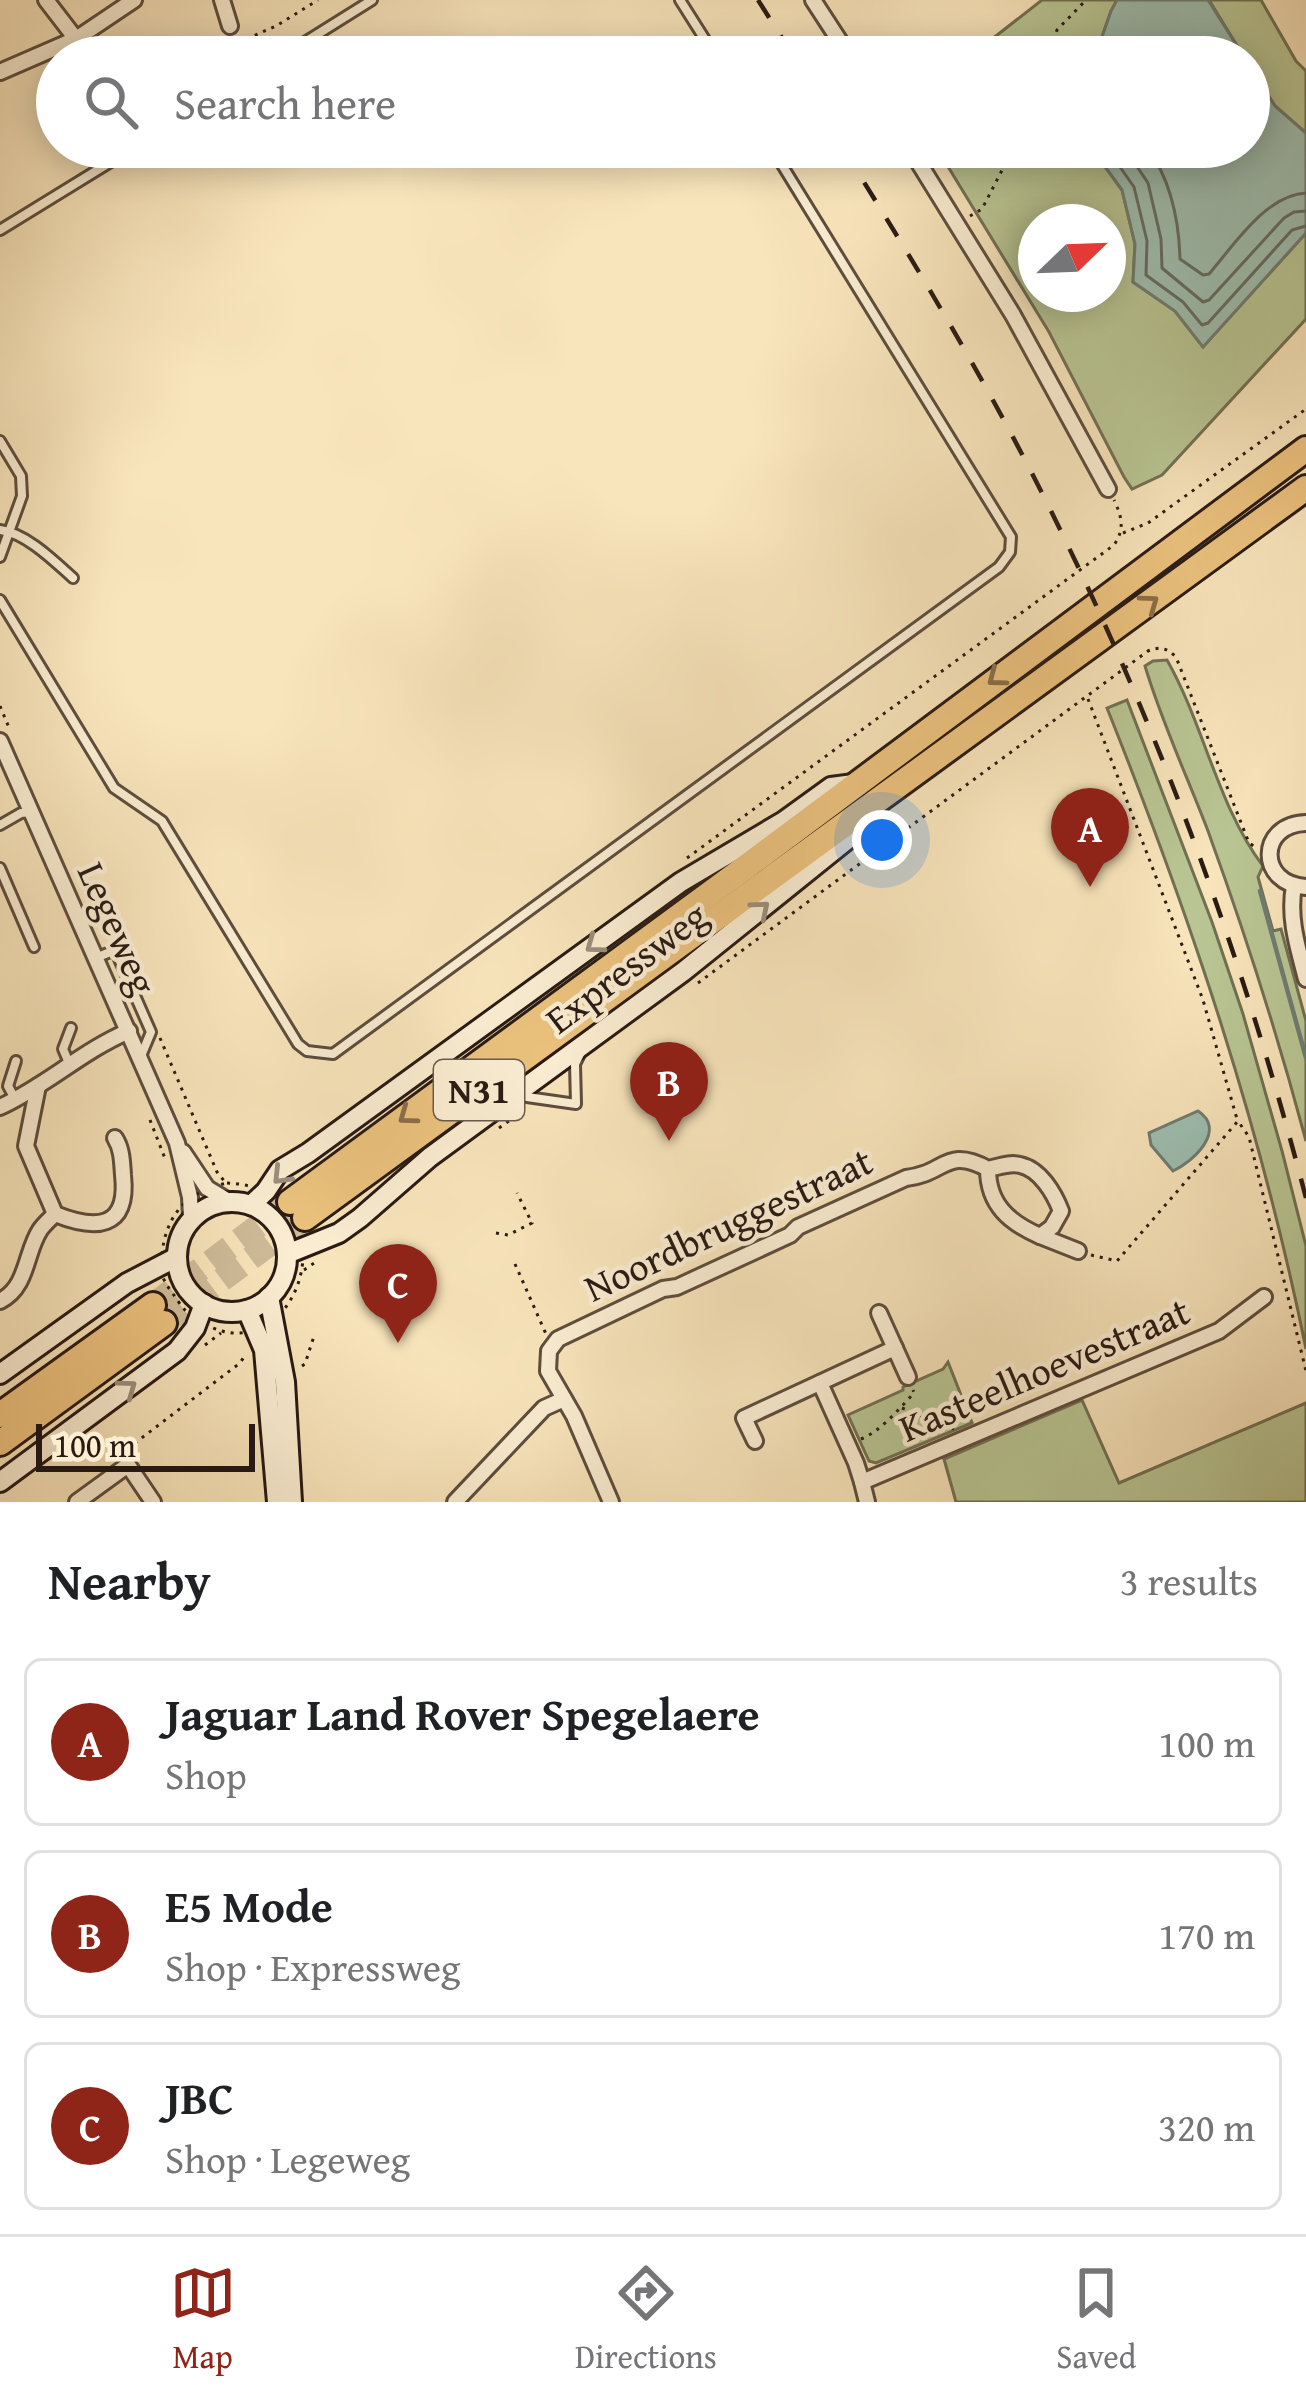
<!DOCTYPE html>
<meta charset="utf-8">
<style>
:root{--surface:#fff;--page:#f6f6f6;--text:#202124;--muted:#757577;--line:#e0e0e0;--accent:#8f2418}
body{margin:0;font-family:"Gentium Book Plus",serif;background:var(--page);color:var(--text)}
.compass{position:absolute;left:1018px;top:204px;width:108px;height:108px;border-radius:50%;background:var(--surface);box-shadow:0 6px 30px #0003;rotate:67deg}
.scale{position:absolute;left:36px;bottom:30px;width:219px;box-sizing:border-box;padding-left:12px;border:6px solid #291a14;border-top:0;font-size:33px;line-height:42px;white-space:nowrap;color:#291a14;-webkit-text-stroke:9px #fbeed3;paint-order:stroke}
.you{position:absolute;left:882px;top:840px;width:42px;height:42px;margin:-30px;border:9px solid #fff;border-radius:50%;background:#1a73e8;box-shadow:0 0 0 18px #1a73e833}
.badge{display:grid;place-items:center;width:78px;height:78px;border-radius:50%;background:var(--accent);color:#fff;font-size:39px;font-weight:700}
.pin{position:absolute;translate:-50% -99px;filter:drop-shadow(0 3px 6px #0008)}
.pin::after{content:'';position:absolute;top:63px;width:42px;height:36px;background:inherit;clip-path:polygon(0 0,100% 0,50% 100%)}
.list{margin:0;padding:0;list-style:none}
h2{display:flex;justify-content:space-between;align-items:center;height:156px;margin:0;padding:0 48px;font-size:51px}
h2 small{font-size:39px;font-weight:400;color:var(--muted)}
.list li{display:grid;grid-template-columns:78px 1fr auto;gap:36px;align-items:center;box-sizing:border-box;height:168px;margin:0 24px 24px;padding:0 24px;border:3px solid var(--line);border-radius:18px}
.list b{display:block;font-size:45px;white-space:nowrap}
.list p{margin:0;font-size:39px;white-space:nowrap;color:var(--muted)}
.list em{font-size:39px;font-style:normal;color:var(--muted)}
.icon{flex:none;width:66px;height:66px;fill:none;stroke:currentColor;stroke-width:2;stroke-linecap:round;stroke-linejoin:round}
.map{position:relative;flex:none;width:1306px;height:1502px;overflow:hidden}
.search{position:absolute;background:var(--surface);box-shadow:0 6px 30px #0003;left:36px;right:36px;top:36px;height:132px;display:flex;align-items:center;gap:30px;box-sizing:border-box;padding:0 42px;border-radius:66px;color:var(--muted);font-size:45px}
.sheet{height:732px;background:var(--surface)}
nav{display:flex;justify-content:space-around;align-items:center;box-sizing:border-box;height:168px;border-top:3px solid var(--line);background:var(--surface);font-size:33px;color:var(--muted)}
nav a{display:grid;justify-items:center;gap:6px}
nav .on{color:var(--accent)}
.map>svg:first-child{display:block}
.green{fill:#b9c694;stroke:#717054;stroke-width:3;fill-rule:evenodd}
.water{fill:#9ebfb2;stroke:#6f7d73;stroke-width:3}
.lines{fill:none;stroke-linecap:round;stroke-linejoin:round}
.shore{stroke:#646c63;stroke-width:3}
.stream{stroke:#6f7d73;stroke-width:4.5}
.highway-tunnel{stroke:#cfbc9a;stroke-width:24;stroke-dasharray:24 12;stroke-linecap:butt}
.lane-casing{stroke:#5d4d3e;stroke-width:14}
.street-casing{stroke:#5d4d3e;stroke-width:20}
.secondary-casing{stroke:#291a14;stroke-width:24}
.highway-casing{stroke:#291a14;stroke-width:30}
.path{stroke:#291a14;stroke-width:3;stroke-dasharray:3 6;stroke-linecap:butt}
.lane{stroke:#fbeed3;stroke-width:8}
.street{stroke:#fbeed3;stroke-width:14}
.secondary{stroke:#fbeed3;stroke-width:18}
.highway{stroke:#ecc27e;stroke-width:24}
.rail{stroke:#291a14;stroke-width:4.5;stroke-dasharray:21 21;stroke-linecap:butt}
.oneway{stroke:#8a6e49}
.oneway2{stroke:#9c8f7d}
.labels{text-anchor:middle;stroke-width:9;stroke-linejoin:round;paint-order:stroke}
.shield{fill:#fbeed3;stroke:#685a4d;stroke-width:3}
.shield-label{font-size:36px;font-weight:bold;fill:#291a14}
.street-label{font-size:39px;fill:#291a14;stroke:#fbeed3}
</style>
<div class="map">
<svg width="1306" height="1502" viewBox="0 0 1306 1502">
<rect width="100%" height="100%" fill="#f9e5bc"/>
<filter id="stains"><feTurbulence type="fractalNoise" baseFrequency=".00167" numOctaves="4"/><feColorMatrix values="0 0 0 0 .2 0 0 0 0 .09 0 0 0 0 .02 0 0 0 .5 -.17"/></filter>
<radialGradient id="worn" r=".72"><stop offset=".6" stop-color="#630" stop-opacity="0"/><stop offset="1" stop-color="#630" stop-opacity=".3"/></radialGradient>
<!-- green -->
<g class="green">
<polygon points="1042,0 1117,0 1111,11 1095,57 969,57"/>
<polygon points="1209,0 1261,0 1296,61 1306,71 1306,133 1275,106 1249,65 1249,57 1244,57"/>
<path d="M936,147H1091L1122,190L1135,244L1133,282L1175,311L1203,347L1306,233V319L1162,475L1132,489L1124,477L1049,332ZM1036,222H1108V294H1036Z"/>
<path d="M1167,660C1204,725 1218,807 1263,866L1258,877L1273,931L1281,929L1306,1021V1141C1278,1036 1245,933 1208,831C1187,776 1162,723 1145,666L1153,661Z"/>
<path d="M1127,700L1212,922L1243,1014L1282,1151L1306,1246V1349C1261,1127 1191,918 1107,708Z"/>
<polygon points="948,1362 972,1423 876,1463 869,1461 848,1415 903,1390 903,1387 943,1369"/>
<polygon points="1082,1400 1119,1483 1306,1403 1306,1502 956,1502 944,1459"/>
</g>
<!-- water -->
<g class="water">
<polygon points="1117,0 1208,0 1244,57 1095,57 1111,11"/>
<polygon points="1249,65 1275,106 1306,133 1306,233 1203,347 1175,311 1133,282 1135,244 1122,190 1091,147 1249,147"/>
<path d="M1198,1111C1227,1130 1194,1161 1173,1171L1151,1145L1149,1133Z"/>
</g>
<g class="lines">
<!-- shore -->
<g class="shore">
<polyline points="1106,147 1134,187 1147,241 1146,275 1183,302 1202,325 1208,323 1292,230 1306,226"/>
<polyline points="1124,147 1148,183 1161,239 1162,268 1203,302 1209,300 1284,218 1294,212 1306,211"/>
<path d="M1147,147C1170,179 1179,220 1180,259L1203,275L1209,274C1234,245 1266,195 1306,193"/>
</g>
<!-- stream -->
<polyline class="stream" points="1260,891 1306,1058"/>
<!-- highway-tunnel -->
<g class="highway-tunnel">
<polyline points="153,1305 290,1202"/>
<polyline points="164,1323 305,1218"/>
</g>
<defs>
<g id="lane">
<polyline points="680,0 716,57"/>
<polyline points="281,57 372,0"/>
<polyline points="0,230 135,147"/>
<polyline points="0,441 21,476 22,496 0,557"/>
<path d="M0,530C26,533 54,561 73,578"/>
<polyline points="0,600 114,788 162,821 298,1044 307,1051 333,1054 999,567 1010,552 1011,537 771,147"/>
<polyline points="0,825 21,813 31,812"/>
<polyline points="0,868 34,947"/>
<polyline points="98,957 115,950 151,1032 141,1056"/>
<polyline points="69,1063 63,1049 71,1028"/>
<polyline points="520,1096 576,1104 575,1064 581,1052"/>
<polyline points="15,1099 8,1086 16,1061"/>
</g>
<g id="street">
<polyline points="46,0 76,39"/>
<polyline points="222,0 230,26"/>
<polyline points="813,0 850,57"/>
<polyline points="0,72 76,39 134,0"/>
<polyline points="909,147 1013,315 1108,489"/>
<polyline points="0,741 177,1143 190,1197 191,1218"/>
<path d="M1306,823C1258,824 1257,884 1306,887"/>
<path d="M1294,886C1288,918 1298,948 1306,979"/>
<path d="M38,1086L26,1146L55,1214C95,1230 129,1230 123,1175C122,1161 122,1149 115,1138"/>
<path d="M0,1107C46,1086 82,1051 129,1031"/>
<polyline points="183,1152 207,1188 230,1202"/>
<polyline points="1040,1236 1078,1251"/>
<path d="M0,1301C28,1287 25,1253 40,1230C44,1224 50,1219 55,1214"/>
<polyline points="879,1313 908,1377"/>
<polyline points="820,1383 856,1463 862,1482"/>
<polyline points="755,1441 744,1418 895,1348"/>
<polyline points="77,1502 128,1465 153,1502"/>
<polyline points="455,1502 544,1408 564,1399"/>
<path d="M611,1502L574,1416L548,1371L549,1351L558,1339L663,1289L677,1287L790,1235L798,1227L906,1178C945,1174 946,1146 988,1169C998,1167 1010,1162 1020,1165C1040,1169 1054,1193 1061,1211L1052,1227L1040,1236C1010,1223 988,1205 988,1169"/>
<polyline points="867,1502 862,1482 1219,1331 1264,1297"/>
</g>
<g id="secondary">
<circle cx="232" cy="1257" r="55"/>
<polyline points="251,1205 266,1191 280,1170 308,1153 681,882 784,821 831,787 854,784"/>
<polyline points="287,1254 339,1233 360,1218 430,1157 684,971 863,827 871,808"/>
<polyline points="269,1297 285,1382 292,1502"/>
<polyline points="247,1310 264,1350 277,1502"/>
<polyline points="0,1374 127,1283 177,1257"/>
<polyline points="0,1482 177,1351 195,1328 204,1304"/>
</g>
<g id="highway">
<polyline points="290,1202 746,867 1306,449"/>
<polyline points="305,1218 1306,488"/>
<polyline points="0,1415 153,1305"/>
<polyline points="0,1443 164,1323"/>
</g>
</defs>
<!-- lane casing -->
<use href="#lane" class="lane-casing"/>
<!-- street casing -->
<use href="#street" class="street-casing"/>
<!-- secondary casing -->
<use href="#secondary" class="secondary-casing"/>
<!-- highway casing -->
<use href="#highway" class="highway-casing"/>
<!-- path -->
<g class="path">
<polyline points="233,39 235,44 276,26 318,0"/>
<polyline points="1047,57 1057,30 1086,0"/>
<polyline points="970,216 982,209 1014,147"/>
<polyline points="1123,533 1148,523 1306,409"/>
<polyline points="1088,699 1203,1000 1237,1119"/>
<polyline points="0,706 10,730"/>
<path d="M687,858L1114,545C1125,529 1122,517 1114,500"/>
<path d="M698,983L1148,651C1160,646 1167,648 1176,657L1249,843L1257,848"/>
<polyline points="160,1038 217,1172 225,1182"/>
<polyline points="150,1120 166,1161"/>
<polyline points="499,1128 526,1109"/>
<path d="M227,1183C353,1188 304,1365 213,1328C197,1321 187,1315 178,1301C173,1293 166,1286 163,1277C160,1266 162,1252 164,1241C172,1207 194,1190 227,1183Z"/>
<polyline points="496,1233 508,1235 532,1223 517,1193"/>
<polyline points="1091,1255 1117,1261 1238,1121 1249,1137 1306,1371"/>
<polyline points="515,1264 546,1334"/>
<polyline points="304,1270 317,1261"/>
<polyline points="205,1345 221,1333"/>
<polyline points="302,1366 305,1364 314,1336"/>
<polyline points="902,1408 954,1429"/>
<path d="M861,1439C881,1431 899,1409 914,1393L913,1390"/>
<polyline points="132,1452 135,1443 240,1363 246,1354"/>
</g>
<!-- lane -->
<use href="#lane" class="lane"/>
<!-- street -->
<use href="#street" class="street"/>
<!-- secondary -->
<use href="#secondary" class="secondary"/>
<!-- highway -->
<use href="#highway" class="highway"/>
<!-- rail -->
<g class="rail">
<polyline points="758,0 794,57"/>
<path d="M842,147C916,265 988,384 1050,509C1160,730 1244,960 1306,1198"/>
</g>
</g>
<!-- one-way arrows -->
<defs><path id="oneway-chevron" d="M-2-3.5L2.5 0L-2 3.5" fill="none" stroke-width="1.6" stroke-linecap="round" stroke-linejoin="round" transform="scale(3)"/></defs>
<g class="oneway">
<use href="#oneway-chevron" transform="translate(1150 603) rotate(-36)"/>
<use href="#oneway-chevron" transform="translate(996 678) rotate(143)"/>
<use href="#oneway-chevron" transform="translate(407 1116) rotate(144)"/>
</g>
<g class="oneway2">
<use href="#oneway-chevron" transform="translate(761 909) rotate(-40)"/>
<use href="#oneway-chevron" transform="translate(594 945) rotate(144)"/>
<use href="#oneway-chevron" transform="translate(281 1176) rotate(134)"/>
<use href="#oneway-chevron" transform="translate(128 1388) rotate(-36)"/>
</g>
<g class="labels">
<!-- shield labels -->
<rect class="shield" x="434" y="1060" width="90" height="60" rx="9"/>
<g class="shield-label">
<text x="479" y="1103">N31</text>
</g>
<!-- street labels -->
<g class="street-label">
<text transform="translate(118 928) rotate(66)" y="14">Legeweg</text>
<text transform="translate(626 967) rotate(-37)" y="14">Expressweg</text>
<text transform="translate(728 1224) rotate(-25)" y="14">Noordbruggestraat</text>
<text transform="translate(1044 1369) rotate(-23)" y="14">Kasteelhoevestraat</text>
</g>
</g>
<rect width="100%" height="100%" filter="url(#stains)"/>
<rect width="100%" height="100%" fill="url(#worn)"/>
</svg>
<svg class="compass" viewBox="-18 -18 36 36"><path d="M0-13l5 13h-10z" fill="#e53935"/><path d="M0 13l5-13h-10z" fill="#757577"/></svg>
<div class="scale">100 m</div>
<div class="you"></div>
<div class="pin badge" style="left:1090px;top:887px">A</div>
<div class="pin badge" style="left:669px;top:1141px">B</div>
<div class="pin badge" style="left:398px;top:1343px">C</div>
<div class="search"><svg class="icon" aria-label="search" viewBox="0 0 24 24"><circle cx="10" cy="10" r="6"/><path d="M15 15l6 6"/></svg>Search here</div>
</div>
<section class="sheet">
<h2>Nearby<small>3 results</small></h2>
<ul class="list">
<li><span class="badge">A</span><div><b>Jaguar Land Rover Spegelaere</b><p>Shop</p></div><em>100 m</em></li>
<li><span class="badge">B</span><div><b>E5 Mode</b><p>Shop · Expressweg</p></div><em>170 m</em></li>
<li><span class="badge">C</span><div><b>JBC</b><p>Shop · Legeweg</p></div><em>320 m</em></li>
</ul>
</section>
<nav>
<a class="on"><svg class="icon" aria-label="map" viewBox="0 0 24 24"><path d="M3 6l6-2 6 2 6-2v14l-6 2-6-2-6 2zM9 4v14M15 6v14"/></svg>Map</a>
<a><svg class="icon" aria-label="directions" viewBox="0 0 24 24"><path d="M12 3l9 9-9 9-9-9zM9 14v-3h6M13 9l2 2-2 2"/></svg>Directions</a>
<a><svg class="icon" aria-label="saved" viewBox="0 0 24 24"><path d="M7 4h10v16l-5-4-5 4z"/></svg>Saved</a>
</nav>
